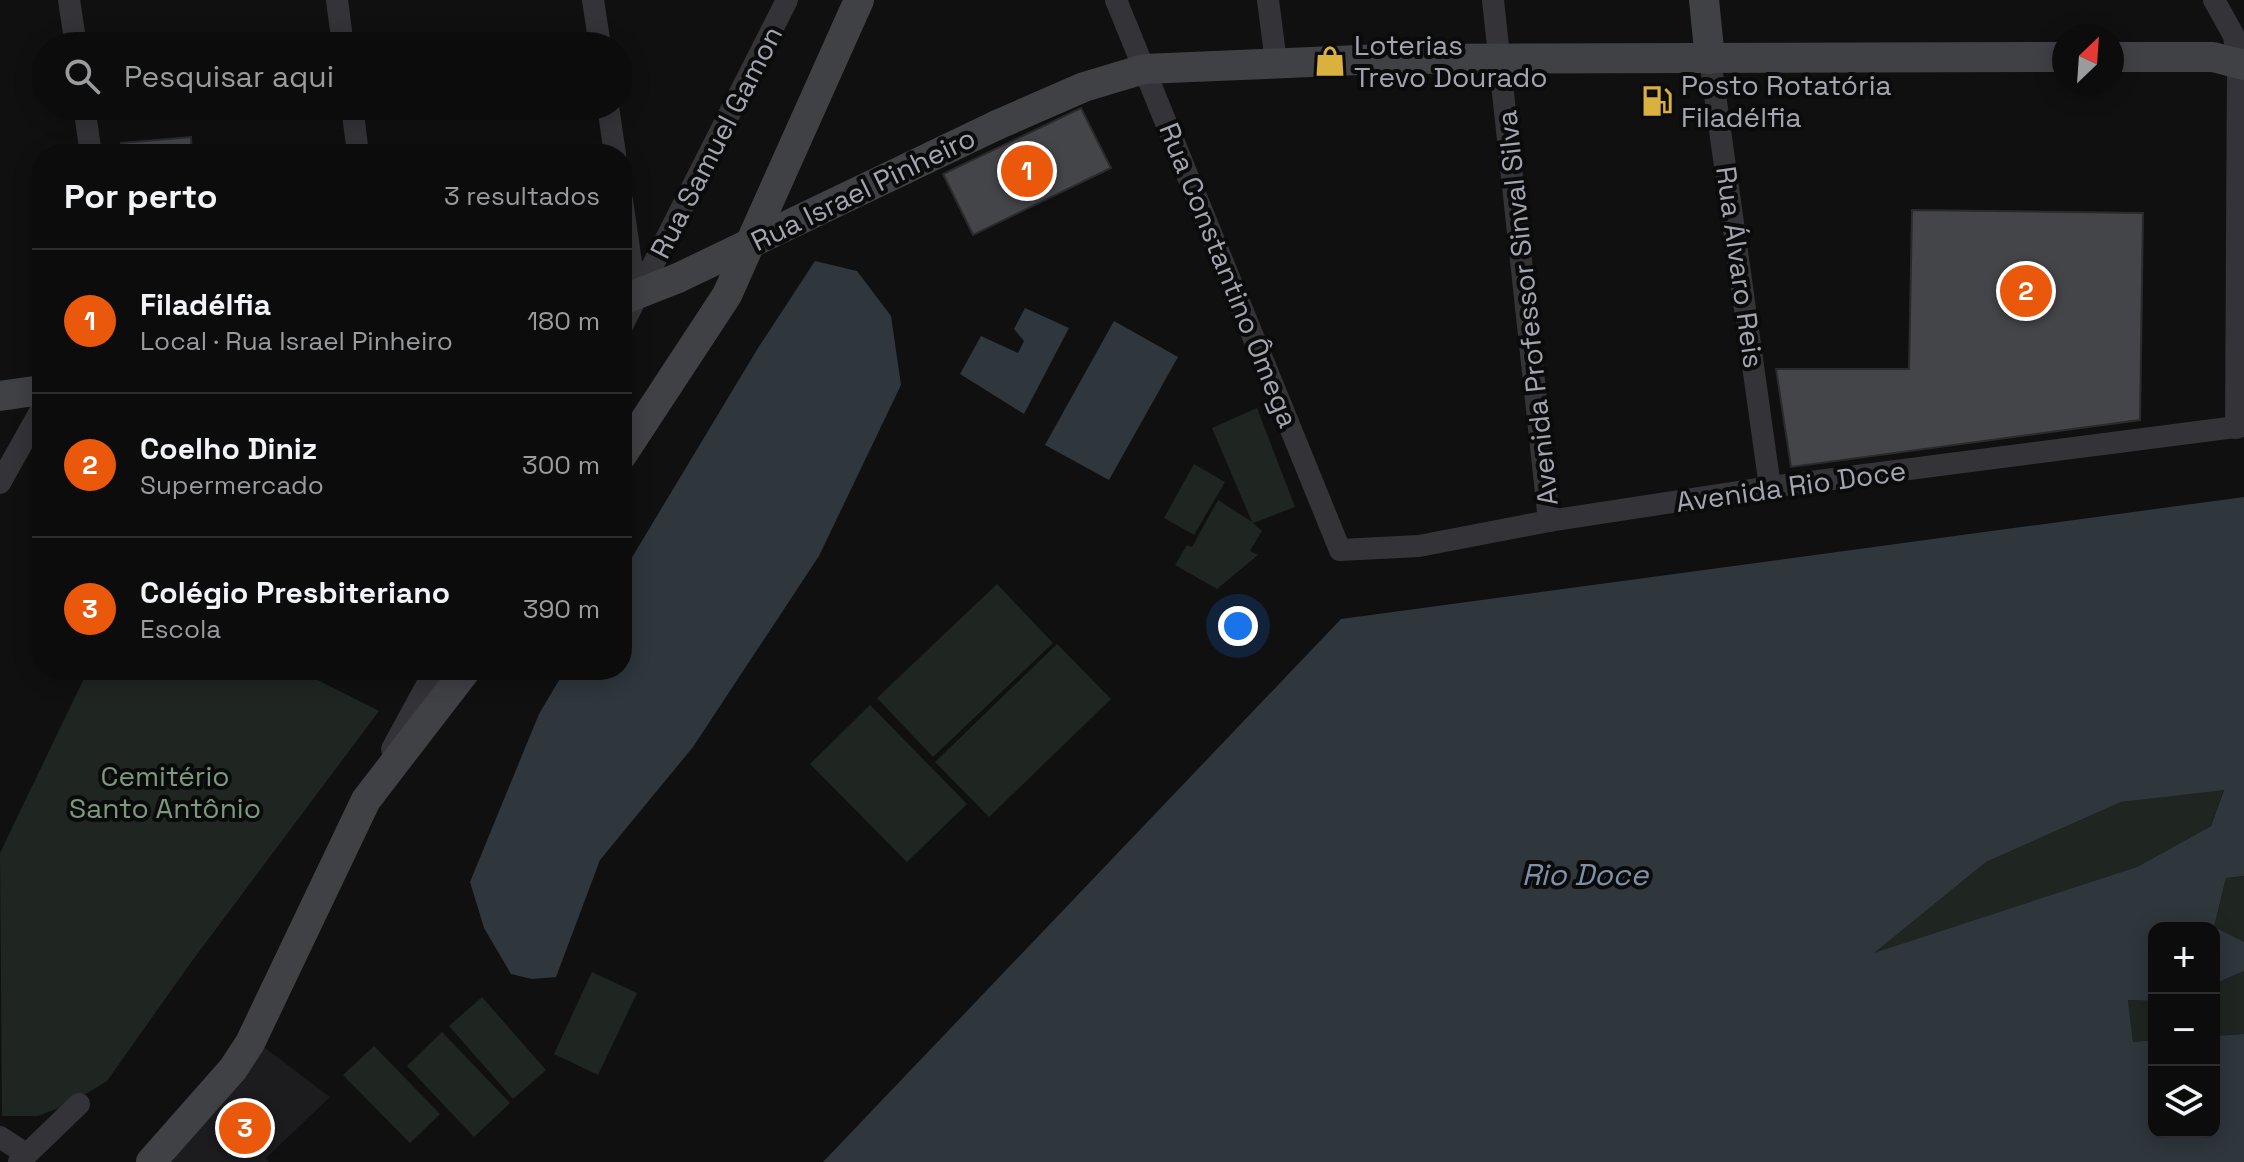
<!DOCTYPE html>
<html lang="pt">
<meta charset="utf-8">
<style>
:root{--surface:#0c0c0d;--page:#151516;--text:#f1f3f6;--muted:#9a9b9d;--line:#2c2c2e;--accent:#ea580c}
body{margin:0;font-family:"Space Grotesk",sans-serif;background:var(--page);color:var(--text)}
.controls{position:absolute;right:24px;bottom:24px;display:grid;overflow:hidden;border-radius:16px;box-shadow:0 4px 20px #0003}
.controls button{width:72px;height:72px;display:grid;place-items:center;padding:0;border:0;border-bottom:2px solid var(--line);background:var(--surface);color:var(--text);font:40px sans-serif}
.compass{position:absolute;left:2052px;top:24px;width:72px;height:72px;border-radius:50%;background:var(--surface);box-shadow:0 4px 20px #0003;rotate:25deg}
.you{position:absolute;left:1238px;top:626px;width:28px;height:28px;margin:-20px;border:6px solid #fff;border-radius:50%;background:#1a73e8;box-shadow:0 0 0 12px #1a73e833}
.badge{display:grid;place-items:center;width:52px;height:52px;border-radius:50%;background:var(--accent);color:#fff;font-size:26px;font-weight:700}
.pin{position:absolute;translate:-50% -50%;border:4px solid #fff;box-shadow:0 2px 8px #0006}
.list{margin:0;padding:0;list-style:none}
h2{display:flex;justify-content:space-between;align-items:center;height:104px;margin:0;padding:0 32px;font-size:34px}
h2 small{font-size:26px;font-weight:400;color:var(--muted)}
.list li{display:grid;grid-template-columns:52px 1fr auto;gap:24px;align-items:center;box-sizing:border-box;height:144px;padding:0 32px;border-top:2px solid var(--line)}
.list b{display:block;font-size:30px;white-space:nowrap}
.list p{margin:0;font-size:26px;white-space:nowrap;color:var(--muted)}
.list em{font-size:26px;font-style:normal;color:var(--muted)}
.icon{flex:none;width:44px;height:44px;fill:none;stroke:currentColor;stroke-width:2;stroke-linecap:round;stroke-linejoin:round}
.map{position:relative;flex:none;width:2244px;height:1162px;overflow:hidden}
.search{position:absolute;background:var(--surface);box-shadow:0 4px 20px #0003;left:32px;top:32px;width:600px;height:88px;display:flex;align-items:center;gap:20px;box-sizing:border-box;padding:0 28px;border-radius:44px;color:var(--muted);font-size:30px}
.panel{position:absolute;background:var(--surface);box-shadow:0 4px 20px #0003;left:32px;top:144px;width:600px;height:536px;border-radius:32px}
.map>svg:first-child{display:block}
.built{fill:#1c1c1e}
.green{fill:#1f2520}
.water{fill:#2f363c;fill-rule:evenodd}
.building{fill:#444549;stroke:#2a2a2d;stroke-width:2}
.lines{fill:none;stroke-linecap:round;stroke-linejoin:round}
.street{stroke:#343438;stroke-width:22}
.secondary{stroke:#404145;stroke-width:30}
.secondary-bridge{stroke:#404145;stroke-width:30}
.labels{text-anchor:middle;stroke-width:8;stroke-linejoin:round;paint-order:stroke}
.poi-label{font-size:28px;fill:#a3a6b0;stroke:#0b0b0c;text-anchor:start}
.street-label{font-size:28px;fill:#a3a6b0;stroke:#0b0b0c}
.park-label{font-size:28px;fill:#7c9980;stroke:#0b0b0c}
.water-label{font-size:30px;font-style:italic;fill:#7d91a8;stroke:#0b0b0c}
</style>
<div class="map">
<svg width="2244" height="1162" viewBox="0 0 2244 1162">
<rect width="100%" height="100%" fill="#101011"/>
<!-- built -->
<polygon class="built" points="260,1044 330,1097 266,1158 269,1162 160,1162"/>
<!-- green -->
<g class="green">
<polygon points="1257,408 1295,507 1253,523 1262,531 1250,551 1258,555 1217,589 1175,565 1187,545 1192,547 1218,500 1252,522 1212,428"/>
<polygon points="1194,464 1225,482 1194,535 1164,518"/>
<polygon points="997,584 1053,643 933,757 877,698"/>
<polygon points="1057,644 1111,699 989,817 935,762"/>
<polygon points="88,670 298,670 379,711 192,961 107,1081 71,1103 38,1116 2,1116 0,853"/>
<polygon points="870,705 967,804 907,862 810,764"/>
<polygon points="2224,789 2211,826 2137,867 1871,955 1986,862 2121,802"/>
<polygon points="2244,876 2244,942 2242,943 2214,928 2226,878"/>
<polygon points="2244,971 2244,1034 2214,1036 2214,984"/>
<polygon points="592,972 637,993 598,1075 554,1054"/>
<polygon points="482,997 546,1070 513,1099 449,1026"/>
<polygon points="2128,1000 2154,1001 2154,1040 2133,1042"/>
<polygon points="442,1032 510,1103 474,1137 407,1066"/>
<polygon points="374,1046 440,1114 410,1143 343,1075"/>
</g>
<!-- water -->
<g class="water">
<polygon points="815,261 857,271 891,316 901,385 819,556 693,747 600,860 556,977 532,979 511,974 484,928 470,882 539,714 565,670 622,670 622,574 758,348"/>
<polygon points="1025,308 1069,328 1024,414 960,374 981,336 1018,353 1024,341 1014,329"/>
<polygon points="1114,321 1178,357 1109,480 1045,445"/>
<path d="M2244,497V876L2226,878L2214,927L2244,942V971L2214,984V928H2154V1001L2128,1000L2133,1042L2154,1040V1132H2214V1036L2244,1034V1162H823L1341,619ZM2224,790L2211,826L2137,867L1874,953L1986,862L2121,802Z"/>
</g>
<!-- building -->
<g class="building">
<polygon points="1081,108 1111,168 973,235 943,174"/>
<polygon points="191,137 192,154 121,154 121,143"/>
<polygon points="1912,210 2143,213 2140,420 1791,467 1776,369 1909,369"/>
</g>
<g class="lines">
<!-- street -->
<g class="street">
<polyline points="69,0 76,46"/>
<polyline points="337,0 343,46"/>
<polyline points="593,0 600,46"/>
<polyline points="1116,0 1340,550 1419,546 1549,521 1770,487 2244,426"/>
<polyline points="1268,0 1276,62"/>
<polyline points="1493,0 1549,521"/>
<polyline points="2214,0 2234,36 2238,65 2236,428"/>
<polyline points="1710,59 1770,487"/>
<polyline points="84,106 91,154"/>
<polyline points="352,106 358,154"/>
<polyline points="608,106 615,154"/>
<polyline points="622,200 636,297"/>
<polyline points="622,326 787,0"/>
<polyline points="0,483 42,408"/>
<polyline points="392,749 435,670"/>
<polyline points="0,1137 26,1154"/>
<polyline points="19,1162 79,1104"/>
</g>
<!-- secondary -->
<g class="secondary">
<polyline points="1704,0 1710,59"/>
<polyline points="2112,57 2213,57 2244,65"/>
<polyline points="997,125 1084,87 1144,69 1382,59 2064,57"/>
<polyline points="622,300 678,278"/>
<polyline points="0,396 42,390"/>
<polyline points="622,455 727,295 859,0"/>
<polyline points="151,1162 233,1069 250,1043 366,800 466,670"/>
</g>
<!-- secondary-bridge -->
<polyline class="secondary-bridge" points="678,278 997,125"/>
</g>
<!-- icons -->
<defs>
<symbol id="shop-bare" viewBox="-9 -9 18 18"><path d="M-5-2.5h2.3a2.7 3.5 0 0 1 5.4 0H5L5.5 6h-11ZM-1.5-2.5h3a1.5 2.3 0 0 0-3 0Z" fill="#dab03f" stroke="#0b0b0c" stroke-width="2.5" paint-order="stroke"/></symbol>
<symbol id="fuel-bare" viewBox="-9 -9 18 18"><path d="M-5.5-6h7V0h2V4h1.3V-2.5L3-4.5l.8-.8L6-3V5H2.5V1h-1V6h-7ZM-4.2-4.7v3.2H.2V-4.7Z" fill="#dab03f" stroke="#0b0b0c" stroke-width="2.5" paint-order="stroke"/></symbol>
</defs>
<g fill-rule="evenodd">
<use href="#shop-bare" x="1308" y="39" width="44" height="44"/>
<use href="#fuel-bare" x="1635" y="79" width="44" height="44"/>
</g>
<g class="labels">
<!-- poi labels -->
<g class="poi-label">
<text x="1354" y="55">Loterias<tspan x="1354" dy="32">Trevo Dourado</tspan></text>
<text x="1681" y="95">Posto Rotatória<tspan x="1681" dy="32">Filadélfia</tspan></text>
</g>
<!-- street labels -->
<g class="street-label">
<text transform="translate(716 142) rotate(-63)" y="10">Rua Samuel Gamon</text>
<text transform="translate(863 189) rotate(-26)" y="10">Rua Israel Pinheiro</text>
<text transform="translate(1740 267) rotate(82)" y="10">Rua Álvaro Reis</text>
<text transform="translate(1229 275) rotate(68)" y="10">Rua Constantino Ômega</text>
<text transform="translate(1527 308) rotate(-96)" y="10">Avenida Professor Sinval Silva</text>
<text transform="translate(1791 486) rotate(-8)" y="10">Avenida Rio Doce</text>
</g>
<!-- park labels -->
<g class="park-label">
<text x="165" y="786">Cemitério<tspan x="165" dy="32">Santo Antônio</tspan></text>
</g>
<!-- water labels -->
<g class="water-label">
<text x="1585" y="885">Rio Doce</text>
</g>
</g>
</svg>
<div class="controls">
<button>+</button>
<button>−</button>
<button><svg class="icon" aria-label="layers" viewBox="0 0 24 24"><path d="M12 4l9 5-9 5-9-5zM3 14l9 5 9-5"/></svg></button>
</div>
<svg class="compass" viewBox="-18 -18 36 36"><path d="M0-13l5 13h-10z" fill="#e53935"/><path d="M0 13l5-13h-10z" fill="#9a9b9d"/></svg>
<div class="you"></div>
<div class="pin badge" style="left:1027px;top:171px">1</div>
<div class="pin badge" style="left:2026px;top:291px">2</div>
<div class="pin badge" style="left:245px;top:1128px">3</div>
<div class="search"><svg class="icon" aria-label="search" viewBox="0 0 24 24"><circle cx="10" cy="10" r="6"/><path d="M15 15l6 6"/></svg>Pesquisar aqui</div>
<section class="panel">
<h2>Por perto<small>3 resultados</small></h2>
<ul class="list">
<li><span class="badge">1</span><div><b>Filadélfia</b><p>Local · Rua Israel Pinheiro</p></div><em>180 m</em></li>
<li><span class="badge">2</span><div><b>Coelho Diniz</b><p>Supermercado</p></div><em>300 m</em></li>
<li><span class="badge">3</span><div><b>Colégio Presbiteriano</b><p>Escola</p></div><em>390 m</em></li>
</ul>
</section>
</div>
